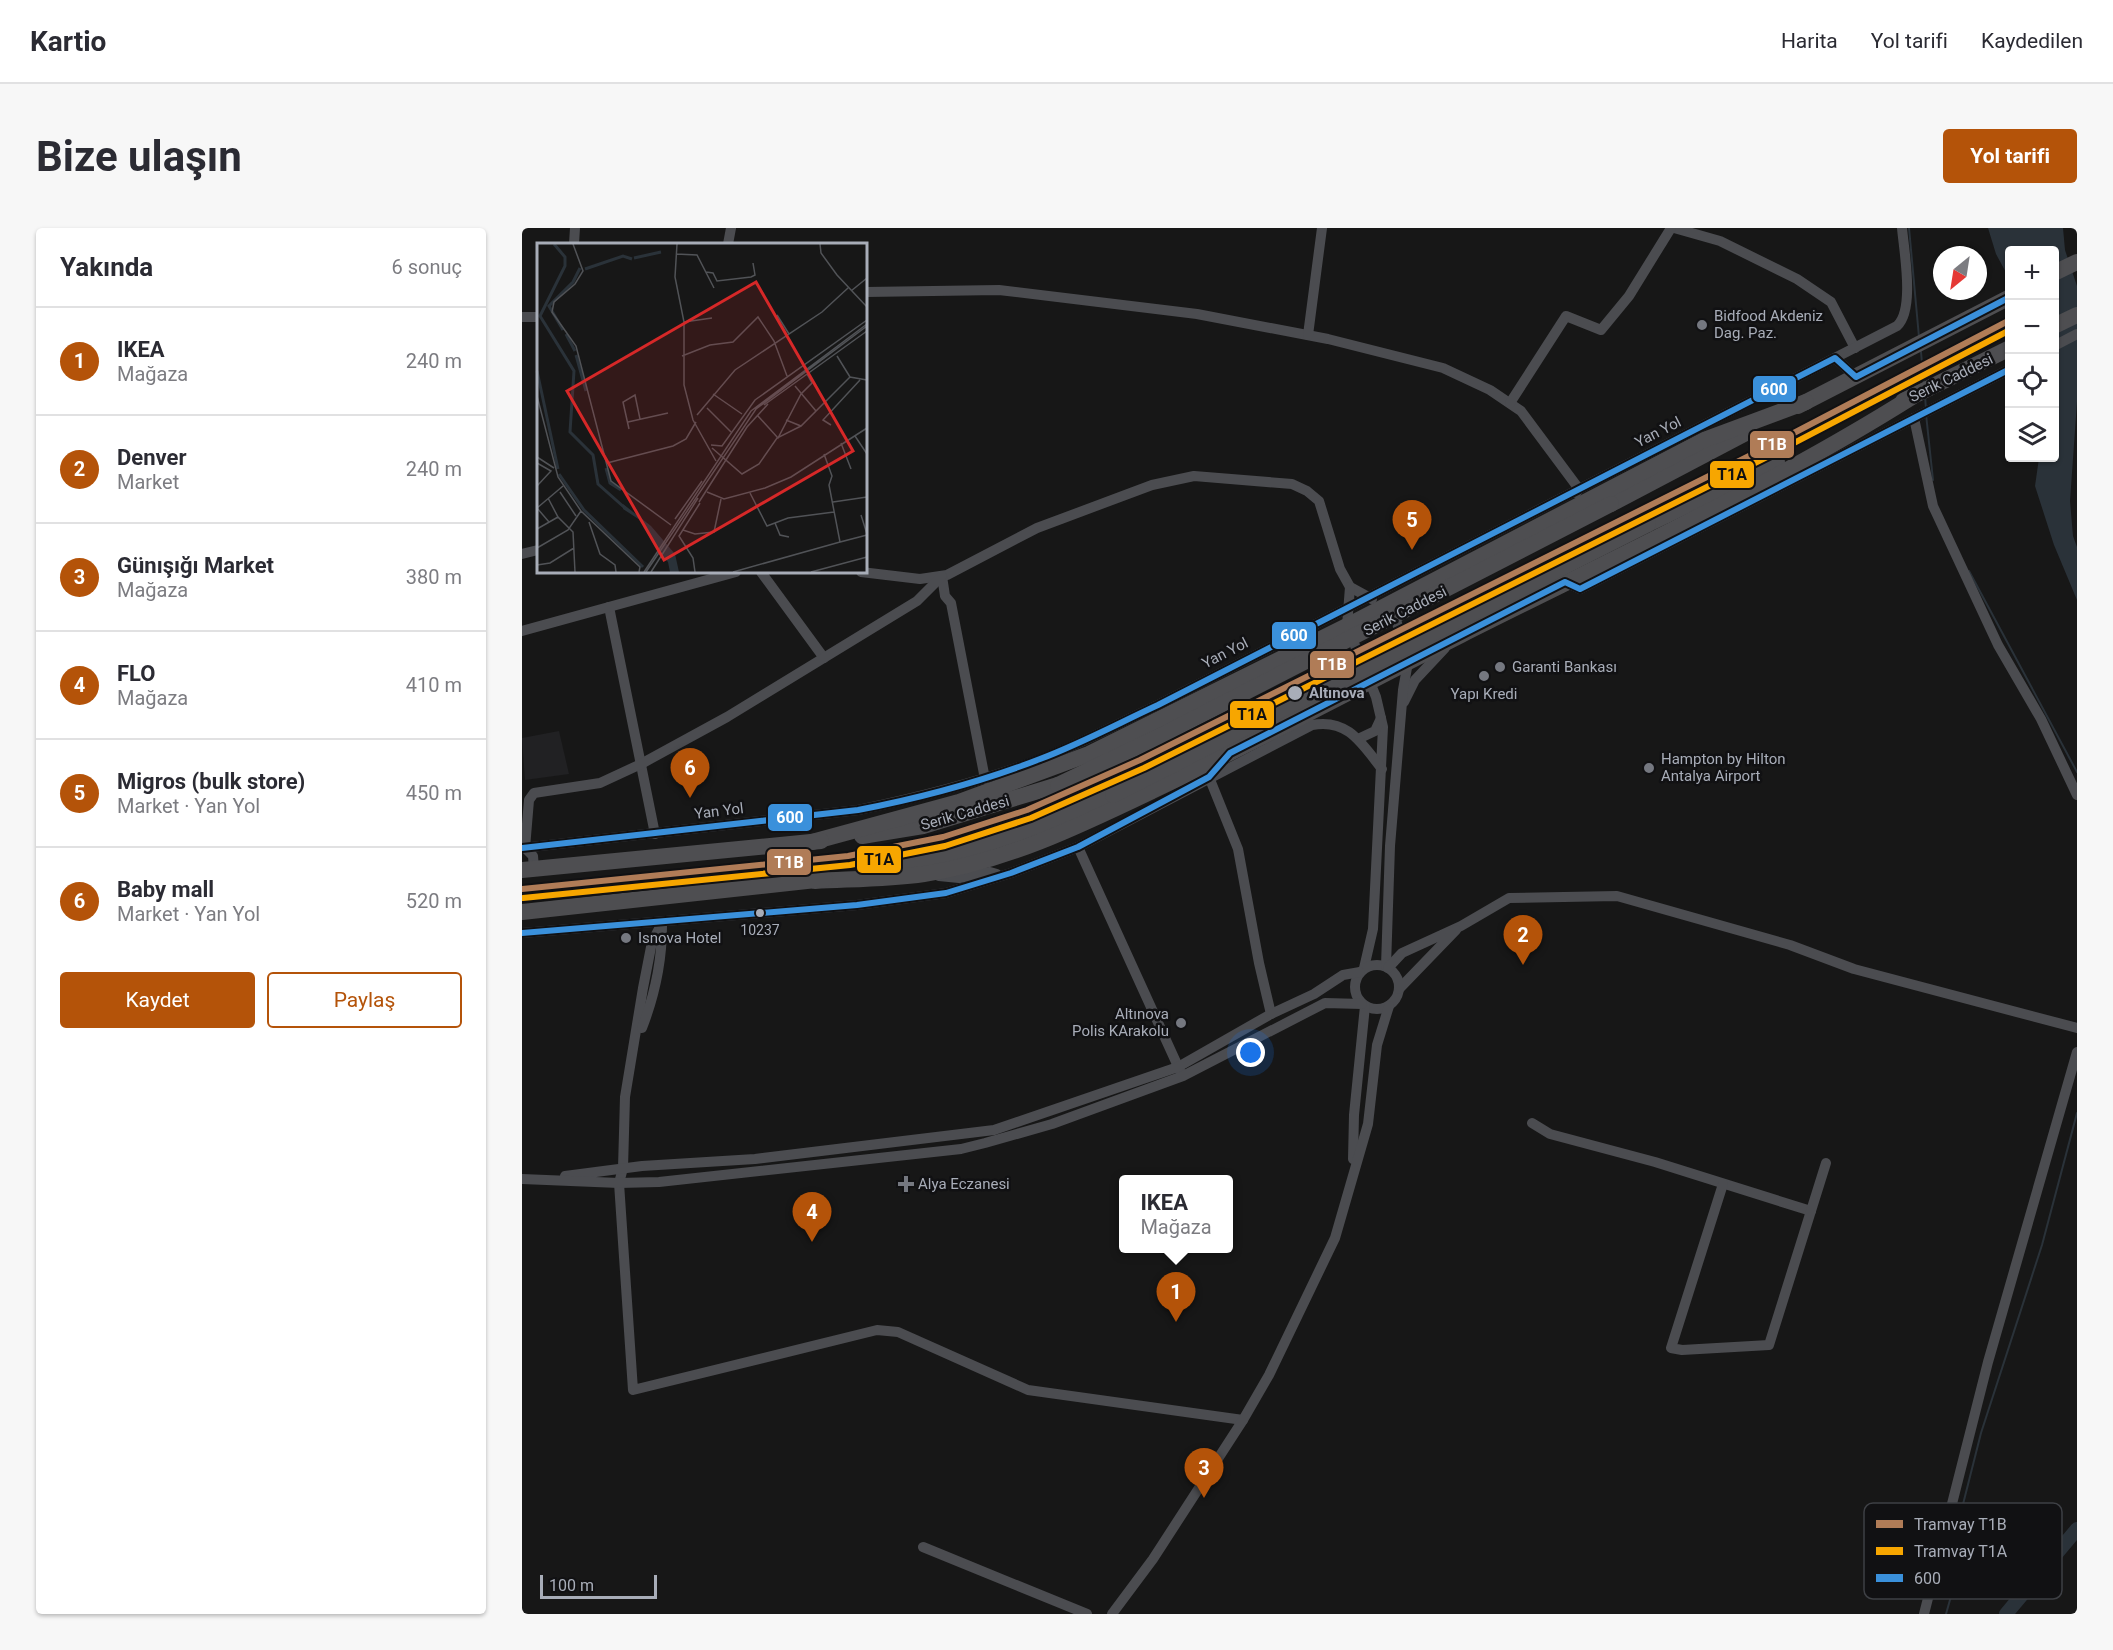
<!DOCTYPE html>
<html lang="tr">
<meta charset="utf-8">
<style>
:root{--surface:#fff;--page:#f7f7f7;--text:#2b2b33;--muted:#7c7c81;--line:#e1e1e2;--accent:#b45309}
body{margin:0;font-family:Roboto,sans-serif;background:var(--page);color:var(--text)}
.controls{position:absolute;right:18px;top:18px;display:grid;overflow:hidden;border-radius:6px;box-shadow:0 2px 4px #0004}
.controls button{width:54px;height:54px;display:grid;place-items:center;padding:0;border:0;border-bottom:2px solid var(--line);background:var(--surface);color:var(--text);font:30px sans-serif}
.compass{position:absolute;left:1411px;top:18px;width:54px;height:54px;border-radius:50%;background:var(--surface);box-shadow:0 2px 4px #0004;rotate:210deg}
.scale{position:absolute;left:18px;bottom:15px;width:117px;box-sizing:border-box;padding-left:6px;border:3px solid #a8adb8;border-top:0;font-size:16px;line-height:21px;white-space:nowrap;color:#a8adb8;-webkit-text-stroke:4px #111113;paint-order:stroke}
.you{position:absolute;left:729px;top:825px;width:21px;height:21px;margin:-15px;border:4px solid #fff;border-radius:50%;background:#1a73e8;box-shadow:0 0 0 9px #1a73e833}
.badge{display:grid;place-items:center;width:39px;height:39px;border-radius:50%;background:var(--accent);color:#fff;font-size:20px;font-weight:700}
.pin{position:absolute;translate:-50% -50px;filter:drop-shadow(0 2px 3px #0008)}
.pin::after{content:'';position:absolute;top:32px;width:21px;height:18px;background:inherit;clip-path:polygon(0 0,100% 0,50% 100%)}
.popup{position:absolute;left:597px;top:947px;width:114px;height:78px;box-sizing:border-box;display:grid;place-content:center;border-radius:6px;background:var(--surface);filter:drop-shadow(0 2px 4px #0005);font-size:20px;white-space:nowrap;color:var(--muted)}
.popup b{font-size:22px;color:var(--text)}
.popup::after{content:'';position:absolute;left:50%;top:100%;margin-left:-12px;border:12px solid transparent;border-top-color:var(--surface)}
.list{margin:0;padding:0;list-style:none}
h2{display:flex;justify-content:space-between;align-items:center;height:78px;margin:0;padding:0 24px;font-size:26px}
h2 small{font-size:20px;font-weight:400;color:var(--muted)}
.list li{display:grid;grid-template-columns:39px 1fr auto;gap:18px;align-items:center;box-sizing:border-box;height:108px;padding:0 24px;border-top:2px solid var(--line)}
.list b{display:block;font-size:22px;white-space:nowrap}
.list p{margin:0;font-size:20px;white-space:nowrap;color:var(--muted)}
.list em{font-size:20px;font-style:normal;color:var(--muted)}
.actions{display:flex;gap:12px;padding:18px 24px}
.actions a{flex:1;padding:14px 0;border:2px solid var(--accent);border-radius:6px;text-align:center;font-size:21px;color:var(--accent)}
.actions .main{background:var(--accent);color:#fff}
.icon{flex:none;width:33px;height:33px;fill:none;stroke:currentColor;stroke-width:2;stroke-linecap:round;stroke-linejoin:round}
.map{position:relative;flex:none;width:1555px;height:1386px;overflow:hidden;border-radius:6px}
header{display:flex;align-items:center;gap:36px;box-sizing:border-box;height:84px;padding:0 30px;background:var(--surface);border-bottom:2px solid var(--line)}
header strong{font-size:28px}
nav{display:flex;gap:33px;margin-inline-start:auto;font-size:21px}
.intro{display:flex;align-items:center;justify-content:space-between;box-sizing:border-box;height:144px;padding:0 36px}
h1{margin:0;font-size:42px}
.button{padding:15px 27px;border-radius:6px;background:var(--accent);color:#fff;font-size:21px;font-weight:700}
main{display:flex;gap:36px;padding:0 36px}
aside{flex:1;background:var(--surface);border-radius:6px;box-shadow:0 2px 4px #0004}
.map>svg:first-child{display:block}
.built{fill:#212123}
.water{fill:#2a3239}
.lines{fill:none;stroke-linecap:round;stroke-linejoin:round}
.stream{stroke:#2a3239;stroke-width:2}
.river{stroke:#2a3239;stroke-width:14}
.minor{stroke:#4b4c50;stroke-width:10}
.highway{stroke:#4e4e51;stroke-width:16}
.highway-bridge{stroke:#4e4e51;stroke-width:16}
.bus-1-casing{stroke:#111113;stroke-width:10}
.bus-1{stroke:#3a90db;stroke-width:6}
.tram-1-casing{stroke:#111113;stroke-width:10}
.tram-2-casing{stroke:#111113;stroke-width:10}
.tram-1{stroke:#b07c57;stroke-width:6}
.tram-2{stroke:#f7a600;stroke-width:6}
.poi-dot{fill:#757880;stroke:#111113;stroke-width:2}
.stop-dot{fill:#a8adb8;stroke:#111113;stroke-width:2}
.labels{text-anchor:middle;stroke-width:5;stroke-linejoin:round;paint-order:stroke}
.bus-label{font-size:14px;fill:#a8adb8;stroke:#111113}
.poi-label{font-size:15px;fill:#a8adb8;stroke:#111113;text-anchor:start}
.street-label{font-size:15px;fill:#a8adb8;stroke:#111113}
.stop-label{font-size:15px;font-weight:bold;fill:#a8adb8;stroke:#111113;text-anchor:start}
.inset-river{fill:none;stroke:#2a3239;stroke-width:3}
.inset-road{fill:none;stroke:#515357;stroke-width:1.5}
.view{fill:#d62828;fill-opacity:0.15;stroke:#d62828;stroke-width:3}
.inset-edge{fill:none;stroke:#a8adb8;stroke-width:3}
.key{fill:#111113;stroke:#3e4045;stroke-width:1.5}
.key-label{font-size:16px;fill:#a8adb8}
.line-badge{stroke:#111113;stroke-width:2}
.badge-label{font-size:16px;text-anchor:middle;font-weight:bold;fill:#fff}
.pale-badge-label{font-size:16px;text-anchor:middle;font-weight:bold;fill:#111}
</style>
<header>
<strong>Kartio</strong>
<nav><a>Harita</a><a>Yol tarifi</a><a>Kaydedilen</a></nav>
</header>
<div class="intro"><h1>Bize ulaşın</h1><a class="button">Yol tarifi</a></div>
<main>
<aside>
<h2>Yakında<small>6 sonuç</small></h2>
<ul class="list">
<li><span class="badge">1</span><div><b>IKEA</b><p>Mağaza</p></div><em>240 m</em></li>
<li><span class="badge">2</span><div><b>Denver</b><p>Market</p></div><em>240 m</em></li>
<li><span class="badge">3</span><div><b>Günışığı Market</b><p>Mağaza</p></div><em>380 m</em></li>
<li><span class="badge">4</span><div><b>FLO</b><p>Mağaza</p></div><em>410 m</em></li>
<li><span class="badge">5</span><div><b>Migros (bulk store)</b><p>Market · Yan Yol</p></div><em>450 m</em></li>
<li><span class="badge">6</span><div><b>Baby mall</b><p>Market · Yan Yol</p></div><em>520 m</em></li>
</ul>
<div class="actions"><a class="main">Kaydet</a><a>Paylaş</a></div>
</aside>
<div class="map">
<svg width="1555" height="1386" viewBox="0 0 1555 1386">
<rect width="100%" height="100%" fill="#171717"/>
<!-- built -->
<polygon class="built" points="37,503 47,546 3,552 0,510"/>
<!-- water -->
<polygon class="water" points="1466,0 1541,0 1543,22 1555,58 1555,174 1548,273 1551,308 1555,319 1555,372 1532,317 1513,258 1517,230 1532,230 1532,22 1488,22 1487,50 1474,26"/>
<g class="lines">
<!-- stream -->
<g class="stream">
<polyline points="1387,0 1397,109"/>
<polyline points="1399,124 1402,157"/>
<polyline points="1403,168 1404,181"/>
<polyline points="1404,186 1411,252"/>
<polyline points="1447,343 1555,544"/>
<polyline points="1424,1386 1439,1333 1436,1296 1459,1205 1520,1017 1555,885"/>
</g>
<!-- river -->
<polyline class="river" points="1484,1386 1555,1301"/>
<!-- minor -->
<g class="minor">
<polyline points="1152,0 1198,13 1275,51 1309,74 1333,120"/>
<polyline points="52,16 53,0"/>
<polyline points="206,16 209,0"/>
<polyline points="344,64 477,62 675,86 806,111 921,140 968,162 999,183 1057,261 1054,265"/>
<polyline points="0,89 16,89"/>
<polyline points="786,107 800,0"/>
<polyline points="1532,118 1555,106"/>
<polyline points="1313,130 1334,149"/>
<polyline points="988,175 1044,88 1079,102 1107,68 1149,0"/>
<polyline points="1392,190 1411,278 1476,417 1519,491 1555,567"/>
<polyline points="0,326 16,322"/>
<polyline points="239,344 302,430"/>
<polyline points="339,344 398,351 425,347 515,300 630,257 672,248 770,256 785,263 797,273 818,341 828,359 850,371"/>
<polyline points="420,348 423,368 429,375 463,551"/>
<polyline points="1043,354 1058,361 1488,141"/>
<polyline points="828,359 825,398 854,469 861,499 851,701 842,740"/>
<polyline points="87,379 133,606"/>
<polyline points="0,403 214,344"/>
<polyline points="882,474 893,452 923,420"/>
<polyline points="836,511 853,503 859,490"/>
<polyline points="687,549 716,621 737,735 749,786"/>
<polyline points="556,619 659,845"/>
<path d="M0,620L336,582C399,569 459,554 519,531C558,516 597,495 636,477L1375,98C1393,82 1382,23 1380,0"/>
<polyline points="12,640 11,628 3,620 7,572 12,565 78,555 119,536 205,489 395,373 420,348"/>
<polyline points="417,648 437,650 468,644 475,646"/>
<polyline points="140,695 130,714 121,760 103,869 101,940 97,955 111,1162 355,1102 376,1104 506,1162 721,1192"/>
<path d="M0,705L335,677L424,665L489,645L556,619L790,497C826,490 840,516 860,541"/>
<circle cx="855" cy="759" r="22"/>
<polyline points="864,738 868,618 881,462 886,434 875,395 867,384"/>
<polyline points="866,740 880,725 939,698 987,670 1095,668 1268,717 1332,741 1555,800"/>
<polyline points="877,761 934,702"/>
<path d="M120,800C132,769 140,732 140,698"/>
<polyline points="1010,895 1028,906 1133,934 1289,983"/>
<polyline points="831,931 832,887 843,778"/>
<polyline points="43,948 120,938 233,931 472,902 656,839 749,786 792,766 821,747 838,744"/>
<polyline points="0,951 97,955 137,954 439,921 463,915 530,896 661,848 803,775 840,776"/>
<polyline points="1201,956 1149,1120 1160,1122 1247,1117 1304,935"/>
<polyline points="401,1319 565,1386"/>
<polyline points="590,1386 631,1331 721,1192 747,1147 813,1010 846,896 855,817 867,778"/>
<polyline points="1402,1386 1466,1134 1555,824"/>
</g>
<!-- highway -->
<g class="highway">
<polyline points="1532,45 1555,34"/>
<polyline points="1532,98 1555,87"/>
<polyline points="1381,173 1488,120"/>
<polyline points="1276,178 1488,69"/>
<polyline points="1089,276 1224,205"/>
<polyline points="1126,296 1255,234"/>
<polyline points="340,608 401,598 536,557"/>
<polyline points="290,614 437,574 567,526 825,398 1182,212 1284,174"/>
<path d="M370,640C447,625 520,599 591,567"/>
<polyline points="0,642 299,613"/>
<path d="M293,653C329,651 366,651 402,646C482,634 557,598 630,563C734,514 836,459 939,407C1090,331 1247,259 1390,169"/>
<polyline points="0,684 303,651"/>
</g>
<!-- highway-bridge -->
<g class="highway-bridge">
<polyline points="536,557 638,508 1089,276"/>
<polyline points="591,567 1126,296"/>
</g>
<defs>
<g id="bus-1">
<path d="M0,620L336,582C398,570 459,554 518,531C558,516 597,495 636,477L1313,130L1334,149L1488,69"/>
<polyline points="0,705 335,677 424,665 489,645 556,619 687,549 708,525 1043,354 1058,361 1488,141"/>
</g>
</defs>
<!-- bus-1 casing -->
<use href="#bus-1" class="bus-1-casing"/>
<!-- bus-1 -->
<use href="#bus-1" class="bus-1"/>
<defs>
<polyline id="tram-1" points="0,661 326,628 421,609 505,582 618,532 1245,219 1488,92"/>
<polyline id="tram-2" points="1,670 328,637 423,618 509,590 622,540 1249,227 1488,102"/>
</defs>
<!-- tram-1 casing -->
<use href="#tram-1" class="tram-1-casing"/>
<!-- tram-2 casing -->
<use href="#tram-2" class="tram-2-casing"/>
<!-- tram-1 -->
<use href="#tram-1" class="tram-1"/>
<!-- tram-2 -->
<use href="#tram-2" class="tram-2"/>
</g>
<!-- markers -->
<g class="poi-dot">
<circle cx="1180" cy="97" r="6"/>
<circle cx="978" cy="439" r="6"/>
<circle cx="962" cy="448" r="6"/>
<circle cx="1127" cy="540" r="6"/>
<circle cx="104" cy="710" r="6"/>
<circle cx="659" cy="795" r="6"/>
<path d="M381 947h6v6h6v6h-6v6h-6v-6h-6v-6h6z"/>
</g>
<g class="stop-dot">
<circle cx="773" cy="465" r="8"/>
<circle cx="238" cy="685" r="5"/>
</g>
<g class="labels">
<!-- bus labels -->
<g class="bus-label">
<text x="238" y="707">10237</text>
</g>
<!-- poi labels -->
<g class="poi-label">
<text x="1192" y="93">Bidfood Akdeniz<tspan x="1192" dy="17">Dag. Paz.</tspan></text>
<text x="990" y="444">Garanti Bankası</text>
<text x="962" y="471" text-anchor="middle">Yapı Kredi</text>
<text x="1139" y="536">Hampton by Hilton<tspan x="1139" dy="17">Antalya Airport</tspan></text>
<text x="116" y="715">Isnova Hotel</text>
<text x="647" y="791" text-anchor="end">Altınova<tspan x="647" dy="17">Polis KArakolu</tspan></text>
<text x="396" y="961">Alya Eczanesi</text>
</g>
<!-- street labels -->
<g class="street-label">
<text transform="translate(1429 150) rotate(-26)" y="5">Serik Caddesi</text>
<text transform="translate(1136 204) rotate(-27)" y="5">Yan Yol</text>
<text transform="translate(883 383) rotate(-27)" y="5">Serik Caddesi</text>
<text transform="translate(703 425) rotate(-27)" y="5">Yan Yol</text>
<text transform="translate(197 583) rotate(-7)" y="5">Yan Yol</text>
<text transform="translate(443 585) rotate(-16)" y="5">Serik Caddesi</text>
</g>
<!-- stop labels -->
<g class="stop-label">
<text x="787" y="470">Altınova</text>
</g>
</g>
<!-- overview -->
<g transform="translate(15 15)">
<rect width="330" height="330" fill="#171717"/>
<path d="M86,261L114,283L138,311L142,329H133L131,319L118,304L106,279L86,266Z" fill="#2a3239"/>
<path class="inset-river" d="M17,1L28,14V23L3,73L37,128L33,189L56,212L61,241L88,265M97,15L124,9M48,26L86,13L95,16M26,87L12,63L36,39L43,25M29,91L38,108M39,112L49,148M0,128L21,226M69,225L73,240L84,247M22,231L47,267L106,324"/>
<path class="inset-road" d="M36,1L46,28L38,41L17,59L15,69L39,103L74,238L134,282M140,1L138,34L147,79V142L156,177L179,218M283,1L284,10L300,32L330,64M139,11L160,12L177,45M169,29L176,30L180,38L214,34L218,32L216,20M314,48L330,35M240,72L252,91M147,79L175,75M145,113L173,102L196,99L221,74L237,98L250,133M300,113L313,134L330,137M258,143L279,168M176,151L205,171M0,153L21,234L44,268L103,324L102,329M227,162L330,88M170,165L194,189M160,172L198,127L285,69L311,45M221,173L241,195L264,151L275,140L270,131M249,177L264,183L313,134M91,179L131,170M294,182L286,177L323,137M92,186L86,159L98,152L103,176M318,193L330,211M304,200L314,226M174,202L185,203L218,157L330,77M175,205L205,231L222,221L240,195L264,183M287,211L295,233L292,242L303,299L330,292M0,214L17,225M0,220L14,228L0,243M70,220L136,203L149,196L159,179M23,249L39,273M170,249L187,256L228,245L254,234L330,185M213,250L230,283L251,275L297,269M11,255L21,274L36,289L38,329M162,259L210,184L231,161M296,259L330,254M0,265L26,243M0,265L12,279M324,272L330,291M138,276L165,238M52,279L63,311L78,322L79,329M238,280L243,292L252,294M0,286L21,274M146,287L158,291L177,289L184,256M0,305L31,287L44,268M0,322L13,320L37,305M107,329L214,168L330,81M109,329L219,166L330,83M114,329L161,255M158,329L156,315L142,293L163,260M196,329L303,299M274,329L330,314"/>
<path class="view" d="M219,39L316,208L127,317L30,148Z"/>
<rect width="330" height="330" class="inset-edge"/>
</g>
<!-- legend -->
<rect x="1342" y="1275" width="198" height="96" rx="9" class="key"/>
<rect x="1354" y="1292" width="27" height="8" fill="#b07c57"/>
<rect x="1354" y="1319" width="27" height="8" fill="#f7a600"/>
<rect x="1354" y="1346" width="27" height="8" fill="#3a90db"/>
<g class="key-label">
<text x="1392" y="1302">Tramvay T1B</text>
<text x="1392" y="1329">Tramvay T1A</text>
<text x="1392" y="1356">600</text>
</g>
<g class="line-badge">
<rect x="1230" y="147" width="45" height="28" rx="6" fill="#3a90db"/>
<rect x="1227" y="202" width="46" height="29" rx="6" fill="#b07c57"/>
<rect x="1187" y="232" width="46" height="29" rx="6" fill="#f7a600"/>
<rect x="749" y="393" width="46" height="29" rx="6" fill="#3a90db"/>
<rect x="787" y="422" width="46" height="29" rx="6" fill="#b07c57"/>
<rect x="707" y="472" width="46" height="29" rx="6" fill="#f7a600"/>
<rect x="245" y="575" width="46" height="29" rx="6" fill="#3a90db"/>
<rect x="334" y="617" width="46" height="29" rx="6" fill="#f7a600"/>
<rect x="244" y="620" width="46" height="28" rx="6" fill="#b07c57"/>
</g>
<g class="badge-label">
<text x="1252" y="167">600</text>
<text x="1250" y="222">T1B</text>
<text x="772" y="413">600</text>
<text x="810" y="442">T1B</text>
<text x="268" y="595">600</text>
<text x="267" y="640">T1B</text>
</g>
<g class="pale-badge-label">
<text x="1210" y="252">T1A</text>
<text x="730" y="492">T1A</text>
<text x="357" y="637">T1A</text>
</g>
</svg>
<div class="controls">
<button>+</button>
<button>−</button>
<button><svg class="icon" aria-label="locate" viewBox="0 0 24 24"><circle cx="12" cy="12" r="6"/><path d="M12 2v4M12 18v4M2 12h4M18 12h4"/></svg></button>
<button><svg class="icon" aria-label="layers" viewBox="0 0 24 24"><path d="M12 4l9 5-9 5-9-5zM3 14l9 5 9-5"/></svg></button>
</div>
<svg class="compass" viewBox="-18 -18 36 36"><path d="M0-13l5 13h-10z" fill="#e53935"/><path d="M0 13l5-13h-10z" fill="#7c7c81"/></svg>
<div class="scale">100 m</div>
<div class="you"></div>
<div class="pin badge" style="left:654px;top:1094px">1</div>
<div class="popup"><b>IKEA</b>Mağaza</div>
<div class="pin badge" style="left:1001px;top:737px">2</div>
<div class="pin badge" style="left:682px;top:1270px">3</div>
<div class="pin badge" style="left:290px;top:1014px">4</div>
<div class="pin badge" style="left:890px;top:322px">5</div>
<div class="pin badge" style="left:168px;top:570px">6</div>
</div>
</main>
